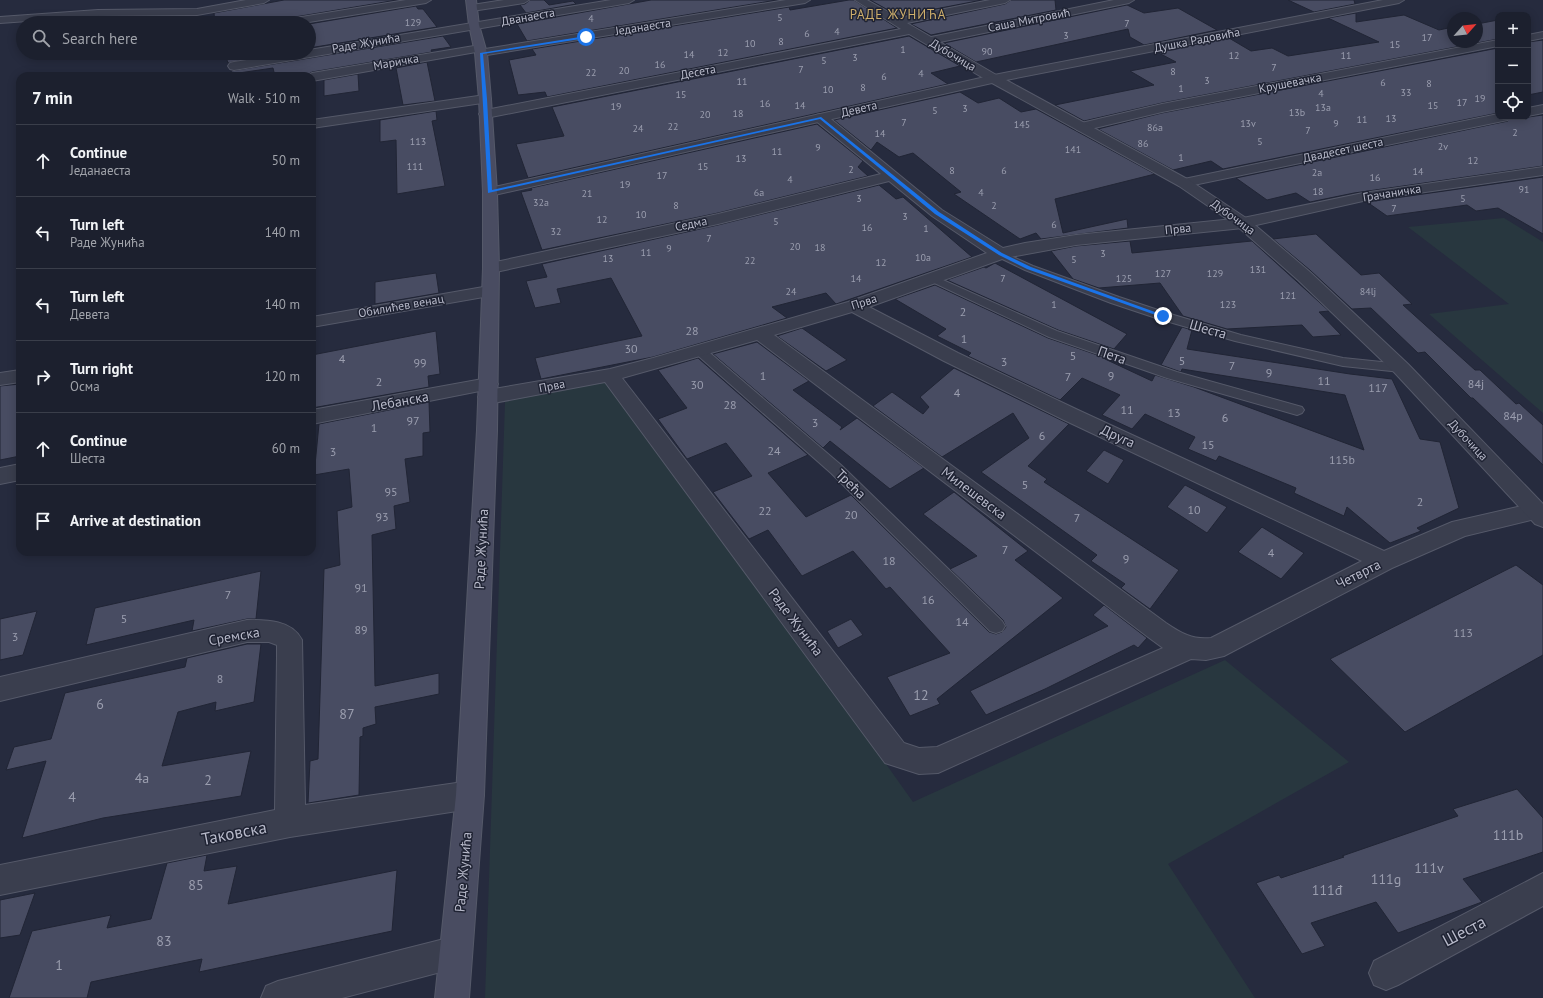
<!DOCTYPE html>
<meta charset="utf-8">
<style>
:root{--surface:#1c202e;--page:#292d3a;--text:#f1f3f6;--muted:#a0a3aa;--line:#3a3e4a}
body{margin:0;font-family:"PT Sans",sans-serif;background:var(--page);color:var(--text)}
.controls{position:absolute;right:12px;top:12px;display:grid;overflow:hidden;border-radius:8px;box-shadow:0 2px 10px #0003}
.controls button{width:36px;height:36px;display:grid;place-items:center;padding:0;border:0;border-bottom:1px solid var(--line);background:var(--surface);color:var(--text);font:20px sans-serif}
.compass{position:absolute;left:1447px;top:12px;width:36px;height:36px;border-radius:50%;background:var(--surface);box-shadow:0 2px 10px #0003;rotate:63deg}
.stop{position:absolute;width:12px;height:12px;margin:-9px;border:3px solid #1a73e8;border-radius:50%;background:#fff}
.stop.end{background:#1a73e8;border-color:#fff;box-shadow:0 1px 4px #0008}
.list{margin:0;padding:0;list-style:none}
h2{display:flex;justify-content:space-between;align-items:center;height:52px;margin:0;padding:0 16px;font-size:17px}
h2 small{font-size:13px;font-weight:400;color:var(--muted)}
.list li{display:grid;grid-template-columns:26px 1fr auto;gap:12px;align-items:center;box-sizing:border-box;height:72px;padding:0 16px;border-top:1px solid var(--line)}
.list b{display:block;font-size:15px;white-space:nowrap}
.list p{margin:0;font-size:13px;white-space:nowrap;color:var(--muted)}
.list em{font-size:13px;font-style:normal;color:var(--muted)}
.icon{flex:none;width:22px;height:22px;fill:none;stroke:currentColor;stroke-width:2;stroke-linecap:round;stroke-linejoin:round}
.map{position:relative;flex:none;width:1543px;height:998px;overflow:hidden}
.search{position:absolute;background:var(--surface);box-shadow:0 2px 10px #0003;left:16px;top:16px;width:300px;height:44px;display:flex;align-items:center;gap:10px;box-sizing:border-box;padding:0 14px;border-radius:22px;color:var(--muted);font-size:15px}
.panel{position:absolute;background:var(--surface);box-shadow:0 2px 10px #0003;left:16px;top:72px;width:300px;height:484px;border-radius:12px}
.map>svg:first-child{display:block}
.green{fill:#28373f}
.building{fill:#484c62;stroke:#212535}
.lines{fill:none;stroke-linecap:round;stroke-linejoin:round}
.service-casing{stroke:#555969;stroke-width:2}
.minor-casing{stroke:#555969;stroke-width:2}
.tertiary-casing{stroke:#555969;stroke-width:2}
.secondary-casing{stroke:#555969;stroke-width:2}
.service{fill:#3a3e4e;fill-rule:evenodd}
.minor{fill:#3a3e4e;fill-rule:evenodd}
.tertiary{fill:#3a3e4e;fill-rule:evenodd}
.secondary{fill:#494c61;fill-rule:evenodd}
.route{fill:#1a73e8}
.labels{text-anchor:middle;stroke-width:3;stroke-linejoin:round;paint-order:stroke}
.far-number-label{font-size:10px;fill:#9b9eaf}
.far-street-label{font-size:12px;fill:#b7b9c9;stroke:#1f2333}
.number-label{font-size:12px;fill:#9b9eaf}
.far-quarter-label{font-size:13px;letter-spacing:1px;fill:#cfaf6c;stroke:#1f2333}
.street-label{font-size:14px;fill:#b7b9c9;stroke:#1f2333}
.near-number-label{font-size:14px;fill:#9b9eaf}
.near-street-label{font-size:17px;fill:#b7b9c9;stroke:#1f2333}
</style>
<div class="map">
<svg width="1543" height="998" viewBox="0 0 1543 998">
<rect width="100%" height="100%" fill="#262b3e"/>
<!-- green -->
<g class="green">
<polygon points="1504,218 1543,242 1543,413 1429,314 1509,304 1408,227"/>
<polygon points="610,375 913,802 1225,660 1349,762 1168,864 1255,998 485,998 505,402"/>
</g>
<!-- building -->
<g class="building">
<polygon points="284,0 397,0 283,19 277,23 215,23 214,13"/>
<polygon points="530,0 544,0 549,5 573,1 576,4 526,13 520,5 525,4"/>
<polygon points="651,0 777,0 527,41 517,24"/>
<polygon points="849,0 854,0 897,28 547,97 545,92 518,95 509,60 536,55 532,49 789,7 790,10"/>
<polygon points="870,0 982,0 899,16"/>
<polygon points="1011,0 1055,0 1056,10 931,35 911,24 1005,4"/>
<polygon points="1288,0 1354,0 1355,4 1314,12"/>
<polygon points="1127,5 1144,13 1178,8 1217,30 1144,45 1130,37 1128,29 976,62 944,43"/>
<polygon points="416,6 418,9 423,9 437,27 309,48 309,24"/>
<polygon points="1356,13 1356,22 1404,15 1439,30 1453,27 1453,42 1477,42 1477,24 1498,20 1498,39 1162,103 1084,121 1055,105 1154,85 1130,71 1176,62 1157,52 1229,38 1251,51 1272,48 1288,56 1379,42 1328,18"/>
<polygon points="443,36 451,47 431,50 432,52 312,72 306,76 275,76 273,68 232,74 231,71"/>
<polygon points="909,36 960,66 931,73 948,84 528,178 516,144 564,136 552,107"/>
<polygon points="1543,40 1543,92 1528,95 1528,42"/>
<polygon points="1498,48 1498,113 1223,169 1211,161 1173,170 1098,129 1162,113"/>
<polygon points="281,53 228,63 225,54 230,53"/>
<polygon points="427,62 435,101 403,105 396,68"/>
<polygon points="358,74 359,91 324,96 324,80"/>
<polygon points="960,92 978,103 999,98 1021,112 1036,109 1155,174 1055,199 1063,233 1127,219 1128,228 1041,239 1036,233 1020,239 954,194 961,192 913,153 899,157 877,142 871,150 834,120"/>
<polygon points="436,111 437,120 432,121 445,186 397,194 396,140 380,142 380,120"/>
<polygon points="1543,115 1543,166 1354,193 1310,202 1296,193 1267,200 1236,178 1508,121 1511,117 1528,117"/>
<polygon points="817,124 863,161 858,167 868,176 718,213 542,250 521,192 532,190 531,188"/>
<polygon points="1543,177 1543,234 1498,208 1476,211 1467,205 1387,216 1367,202"/>
<polygon points="879,185 896,199 903,197 972,257 836,304 826,293 772,307 787,318 653,357 541,379 535,358 642,336 611,278 557,289 561,303 535,308 526,281 547,277 542,264 718,225"/>
<polygon points="1316,234 1361,275 1379,273 1412,304 1403,305 1475,370 1480,370 1516,404 1519,403 1543,425 1543,465 1473,398 1471,398 1425,352 1418,353 1371,308 1352,309 1311,271 1273,239"/>
<polygon points="1130,241 1132,253 1252,241 1329,311 1319,312 1341,335 1313,337 1302,325 1227,329 1183,316 1160,283 1099,288 1073,279 1051,251 1076,246"/>
<polygon points="995,263 1127,334 1114,349 1058,330 947,280 984,267 986,268"/>
<polygon points="436,273 439,293 375,304 375,282"/>
<polygon points="935,285 1048,338 1106,358 1105,359 1152,381 1155,375 1194,387 1364,450 1345,395 1182,369 1181,372 1161,365 1182,327 1192,330 1187,349 1350,374 1392,379 1420,439 1440,442 1459,508 1417,528 1421,531 1390,543 1347,507 1344,516 1294,493 1296,488 1219,456 1216,461 1188,449 1195,437 1145,414 1132,429 1102,415 1120,395 1082,378 1060,400 968,356 971,353 937,336 946,329 895,299"/>
<polygon points="802,328 847,360 826,371 777,336"/>
<polygon points="436,331 440,374 428,376 429,387 312,408 312,355"/>
<polygon points="757,342 809,381 793,390 842,427 840,430 857,418 924,468 890,489 830,441 823,448 713,354"/>
<polygon points="698,358 808,455 768,473 806,517 851,495 989,632 996,634 1002,632 1006,627 1003,620 950,569 977,556 923,514 954,492 1028,551 1015,560 1063,598 937,699 940,704 910,716 887,677 950,653 890,587 886,589 853,551 802,576 768,530 749,539 713,492 752,476 726,443 687,459 658,419 687,408 658,370"/>
<polygon points="954,368 1069,424 1028,466 1047,479 1044,482 1179,570 1150,609 1121,588 1125,584 1091,561 1097,555 981,472 1029,438 1013,413 942,457 873,406 892,392 923,414 929,407 920,397"/>
<polygon points="20,384 20,456 0,460 0,386"/>
<polygon points="429,402 430,432 423,433 423,456 405,459 410,502 394,506 396,529 372,535 375,686 439,673 439,694 375,707 376,724 363,728 363,736 360,737 359,795 308,803 310,761 318,759 324,569 340,565 337,511 352,507 349,469 314,475 319,424"/>
<polygon points="1104,450 1124,460 1108,484 1086,471"/>
<polygon points="1185,485 1227,507 1207,533 1167,507"/>
<polygon points="1262,527 1304,553 1281,579 1238,552"/>
<polygon points="1516,565 1543,585 1543,655 1405,732 1330,659"/>
<polygon points="261,571 256,619 247,619 192,631 194,620 86,645 95,608"/>
<polygon points="1104,605 1147,638 1138,648 1134,645 1045,689 986,715 970,691 1108,626 1093,615"/>
<polygon points="37,611 23,655 0,660 0,619"/>
<polygon points="851,619 863,635 838,648 827,631"/>
<polygon points="247,644 261,644 254,702 215,711 216,702 178,712 162,766 251,751 241,796 103,818 22,838 46,761 6,770 14,747 51,739 65,693 185,667 187,658"/>
<polygon points="1517,789 1543,818 1543,852 1463,879 1482,902 1398,933 1376,902 1311,923 1325,946 1302,954 1256,883 1279,875 1281,878 1344,857 1342,856 1458,816 1453,809"/>
<polygon points="207,855 204,871 237,866 228,904 397,870 392,931 199,972 202,959 91,982 87,998 9,998 32,931 111,915 107,928 151,919 167,863"/>
<polygon points="35,893 20,935 0,938 0,900"/>
</g>
<g class="lines">
<defs>
<g id="service">
<polygon points="1000,251 1033,266 1119,297 1167,313 1241,335 1343,358 1401,364 1406,365 1407,368 1406,371 1401,372 1343,366 1235,341 1159,319 1111,303 1025,270 996,256 994,254"/>
<polygon points="934,276 1057,331 1177,372 1302,407 1304,410 1302,413 1297,415 1167,378 1049,337 930,281 928,279 930,277"/>
<polygon points="699,346 703,347 841,465 1002,621 1005,626 1002,631 996,633 990,631 831,473 695,353 693,350 695,347"/>
</g>
<g id="minor">
<polygon points="246,0 269,0 264,3 197,15 98,16 0,23 0,17 98,10 197,9"/>
<polygon points="406,0 431,0 426,3 303,23 278,23 283,20"/>
<polygon points="504,0 529,0 524,3 472,11 467,8 472,5"/>
<polygon points="611,0 634,0 629,3 234,70 230,69 228,66 230,63 234,62 290,53 309,53 309,50"/>
<polygon points="786,0 810,0 805,3 481,56 477,55 476,52 312,81 312,76 307,76 312,73 480,45 484,46 485,49"/>
<polygon points="855,0 867,0 899,18 990,0 1010,0 1005,3 907,23 931,37 1114,0 1134,0 1129,3 940,42 998,76 1000,79 998,82 990,82 909,34 486,118 481,117 479,114 481,111 486,110 901,29"/>
<polygon points="1543,32 1543,38 1528,41 1528,35"/>
<polygon points="1498,40 1498,46 1162,112 1082,131 1077,130 1075,127 1077,124 1162,104"/>
<polygon points="485,95 489,96 491,99 489,102 312,128 312,120"/>
<polygon points="1543,105 1543,113 1528,116 1528,108"/>
<path d="M821,114L826,115L942,210L1003,248L1025,243L1076,235L1243,218L1363,193L1543,167V175L1363,201L1243,228L1076,245L1005,258L869,307L958,353L1078,410L1384,551L1452,522L1535,503L1543,505V517L1465,536L1392,568L1224,656L1206,660L1191,659L938,773L919,774L885,763L605,382L488,404L481,402L478,397L481,392L488,390L610,369L653,358L848,302L987,253L932,216L889,181L718,224L491,273L485,272L483,268L485,264L491,263L718,214L881,174L816,121L814,118L816,115ZM852,312L944,361L1064,420L1362,561L1211,638C1192,640 1181,633 1166,623L774,335ZM757,340L1148,637L1163,648L937,747L919,748L904,743L622,378Z"/>
<polygon points="1498,114 1498,117 1510,117 1508,120 1503,121 1184,187 1179,186 1177,183 1179,180 1184,179"/>
<polygon points="489,286 495,287 498,291 495,295 312,327 312,317"/>
<polygon points="20,370 20,382 0,385 0,373"/>
<polygon points="488,378 495,380 498,384 495,388 312,424 312,410"/>
<polygon points="20,464 20,480 0,484 0,468"/>
<path d="M247,620C267,620 292,620 302,640L305,805L470,781L480,785L484,795L480,805L470,809L290,837L0,895V865L275,810L277,657V645L269,642H247L0,701V677Z"/>
<polygon points="1543,873 1543,906 1398,985 1386,990 1374,985 1369,973 1374,961"/>
<polygon points="456,936 467,941 472,952 467,963 456,968 342,998 261,998 266,986 278,981"/>
</g>
<polygon id="tertiary" points="1383,0 1404,0 1399,3 1006,80 1189,180 1249,220 1310,272 1408,364 1543,504 1543,527 1535,524 1394,372 1298,280 1237,226 1179,186 992,83 490,196 485,195 483,192 485,189 490,188 994,75"/>
<polygon id="secondary" points="466,0 476,0 479,25 487,53 491,99 497,192 499,268 497,430 484,795 469,998 435,998 456,795 477,430 483,268 483,192 479,99 475,53 469,25"/>
</defs>
<!-- service casing -->
<use href="#service" class="service-casing"/>
<!-- minor casing -->
<use href="#minor" class="minor-casing"/>
<!-- tertiary casing -->
<use href="#tertiary" class="tertiary-casing"/>
<!-- secondary casing -->
<use href="#secondary" class="secondary-casing"/>
<!-- service -->
<use href="#service" class="service"/>
<!-- minor -->
<use href="#minor" class="minor"/>
<!-- tertiary -->
<use href="#tertiary" class="tertiary"/>
<!-- secondary -->
<use href="#secondary" class="secondary"/>
</g>
<!-- route -->
<polygon class="route" points="586,36 587,38 483,54 487,99 492,190 821,117 939,212 1002,253 1031,267 1166,316 1161,317 1027,269 999,255 935,214 820,119 488,193 480,53"/>
<g class="labels">
<!-- far-number labels -->
<g class="far-number-label">
<text x="780" y="21">5</text>
<text x="591" y="22">4</text>
<text x="413" y="26">129</text>
<text x="1127" y="27">7</text>
<text x="837" y="35">4</text>
<text x="807" y="37">6</text>
<text x="1066" y="39">3</text>
<text x="1427" y="41">17</text>
<text x="781" y="45">8</text>
<text x="750" y="47">10</text>
<text x="1395" y="48">15</text>
<text x="903" y="53">1</text>
<text x="987" y="55">90</text>
<text x="723" y="56">12</text>
<text x="689" y="58">14</text>
<text x="1234" y="59">12</text>
<text x="1346" y="59">11</text>
<text x="855" y="61">3</text>
<text x="824" y="64">5</text>
<text x="660" y="68">16</text>
<text x="1274" y="71">7</text>
<text x="801" y="73">7</text>
<text x="624" y="74">20</text>
<text x="1173" y="75">8</text>
<text x="591" y="76">22</text>
<text x="921" y="77">4</text>
<text x="884" y="80">6</text>
<text x="1207" y="84">3</text>
<text x="742" y="85">11</text>
<text x="1383" y="86">6</text>
<text x="1429" y="87">8</text>
<text x="863" y="91">8</text>
<text x="1181" y="92">1</text>
<text x="828" y="93">10</text>
<text x="1406" y="96">33</text>
<text x="1321" y="97">4</text>
<text x="681" y="98">15</text>
<text x="1480" y="102">19</text>
<text x="1462" y="106">17</text>
<text x="765" y="107">16</text>
<text x="800" y="109">14</text>
<text x="1433" y="109">15</text>
<text x="616" y="110">19</text>
<text x="1323" y="111">13a</text>
<text x="965" y="112">3</text>
<text x="935" y="114">5</text>
<text x="1297" y="116">13b</text>
<text x="738" y="117">18</text>
<text x="705" y="118">20</text>
<text x="1391" y="122">13</text>
<text x="1362" y="123">11</text>
<text x="904" y="126">7</text>
<text x="1248" y="127">13v</text>
<text x="1336" y="127">9</text>
<text x="1022" y="128">145</text>
<text x="673" y="130">22</text>
<text x="1155" y="131">86a</text>
<text x="638" y="132">24</text>
<text x="1308" y="134">7</text>
<text x="1515" y="136">2</text>
<text x="880" y="137">14</text>
<text x="418" y="145">113</text>
<text x="1260" y="145">5</text>
<text x="1143" y="147">86</text>
<text x="1443" y="150">2v</text>
<text x="818" y="151">9</text>
<text x="1073" y="153">141</text>
<text x="777" y="155">11</text>
<text x="1181" y="161">1</text>
<text x="741" y="162">13</text>
<text x="1473" y="164">12</text>
<text x="415" y="170">111</text>
<text x="703" y="170">15</text>
<text x="851" y="173">2</text>
<text x="952" y="174">8</text>
<text x="1004" y="174">6</text>
<text x="1418" y="175">14</text>
<text x="1317" y="176">2a</text>
<text x="662" y="179">17</text>
<text x="1375" y="181">16</text>
<text x="790" y="183">4</text>
<text x="625" y="188">19</text>
<text x="1524" y="193">91</text>
<text x="1318" y="195">18</text>
<text x="759" y="196">6a</text>
<text x="981" y="196">4</text>
<text x="587" y="197">21</text>
<text x="859" y="202">3</text>
<text x="1463" y="202">5</text>
<text x="541" y="206">32a</text>
<text x="676" y="209">8</text>
<text x="994" y="209">2</text>
<text x="1394" y="212">7</text>
<text x="641" y="218">10</text>
<text x="905" y="220">3</text>
<text x="602" y="223">12</text>
<text x="776" y="225">5</text>
<text x="1054" y="228">6</text>
<text x="867" y="231">16</text>
<text x="926" y="232">1</text>
<text x="556" y="235">32</text>
<text x="709" y="242">7</text>
<text x="795" y="250">20</text>
<text x="820" y="251">18</text>
<text x="669" y="252">9</text>
<text x="646" y="256">11</text>
<text x="1103" y="257">3</text>
<text x="923" y="261">10a</text>
<text x="608" y="262">13</text>
<text x="1074" y="263">5</text>
<text x="750" y="264">22</text>
<text x="881" y="266">12</text>
<text x="1258" y="273">131</text>
<text x="1163" y="277">127</text>
<text x="1215" y="277">129</text>
<text x="856" y="282">14</text>
<text x="1003" y="282">7</text>
<text x="1124" y="282">125</text>
<text x="791" y="295">24</text>
<text x="1368" y="295">84lj</text>
<text x="1288" y="299">121</text>
<text x="1054" y="308">1</text>
<text x="1228" y="308">123</text>
</g>
<!-- far-street labels -->
<g class="far-street-label">
<text transform="translate(528 17) rotate(-10)" y="4">Дванаеста</text>
<text transform="translate(1029 20) rotate(-11)" y="4">Саша Митровић</text>
<text transform="translate(643 27) rotate(-9)" y="4">Једанаеста</text>
<text transform="translate(1197 40) rotate(-11)" y="4">Душка Радовића</text>
<text transform="translate(366 43) rotate(-10)" y="4">Раде Жунића</text>
<text transform="translate(953 55) rotate(31)" y="4">Дубочица</text>
<text transform="translate(396 62) rotate(-10)" y="4">Маричка</text>
<text transform="translate(698 72) rotate(-11)" y="4">Десета</text>
<text transform="translate(1290 83) rotate(-11)" y="4">Крушевачка</text>
<text transform="translate(859 109) rotate(-13)" y="4">Девета</text>
<text transform="translate(1343 150) rotate(-12)" y="4">Двадесет шеста</text>
<text transform="translate(1392 193) rotate(-9)" y="4">Грачаничка</text>
<text transform="translate(1233 217) rotate(36)" y="4">Дубочица</text>
<text transform="translate(691 224) rotate(-12)" y="4">Седма</text>
<text transform="translate(1178 229) rotate(-6)" y="4">Прва</text>
<text transform="translate(864 302) rotate(-18)" y="4">Прва</text>
<text transform="translate(401 306) rotate(-10)" y="4">Обилићев венац</text>
<text transform="translate(552 386) rotate(-11)" y="4">Прва</text>
<text transform="translate(1468 440) rotate(47)" y="4">Дубочица</text>
</g>
<!-- number labels -->
<g class="number-label">
<text x="963" y="316">2</text>
<text x="692" y="335">28</text>
<text x="964" y="343">1</text>
<text x="631" y="353">30</text>
<text x="1073" y="360">5</text>
<text x="342" y="363">4</text>
<text x="1182" y="365">5</text>
<text x="1004" y="366">3</text>
<text x="420" y="367">99</text>
<text x="1232" y="370">7</text>
<text x="1269" y="377">9</text>
<text x="763" y="380">1</text>
<text x="1111" y="380">9</text>
<text x="1068" y="381">7</text>
<text x="1324" y="385">11</text>
<text x="379" y="386">2</text>
<text x="1476" y="388">84j</text>
<text x="697" y="389">30</text>
<text x="1378" y="392">117</text>
<text x="957" y="397">4</text>
<text x="730" y="409">28</text>
<text x="1127" y="414">11</text>
<text x="1174" y="417">13</text>
<text x="1513" y="420">84p</text>
<text x="1225" y="422">6</text>
<text x="413" y="425">97</text>
<text x="815" y="427">3</text>
<text x="374" y="432">1</text>
<text x="1042" y="440">6</text>
<text x="1208" y="449">15</text>
<text x="774" y="455">24</text>
<text x="333" y="456">3</text>
<text x="1342" y="464">115b</text>
<text x="1025" y="489">5</text>
<text x="391" y="496">95</text>
<text x="1420" y="506">2</text>
<text x="1194" y="514">10</text>
<text x="765" y="515">22</text>
<text x="851" y="519">20</text>
<text x="382" y="521">93</text>
<text x="1077" y="522">7</text>
<text x="1005" y="554">7</text>
<text x="1271" y="557">4</text>
<text x="1126" y="563">9</text>
<text x="889" y="565">18</text>
<text x="361" y="592">91</text>
<text x="228" y="599">7</text>
<text x="928" y="604">16</text>
<text x="124" y="623">5</text>
<text x="962" y="626">14</text>
<text x="361" y="634">89</text>
<text x="1463" y="637">113</text>
<text x="15" y="641">3</text>
<text x="220" y="683">8</text>
</g>
<!-- far-quarter labels -->
<g class="far-quarter-label">
<text x="898" y="19">РАДЕ ЖУНИЋА</text>
</g>
<!-- street labels -->
<g class="street-label">
<text transform="translate(1208 329) rotate(16)" y="5">Шеста</text>
<text transform="translate(1112 355) rotate(19)" y="5">Пета</text>
<text transform="translate(400 401) rotate(-10)" y="5">Лебанска</text>
<text transform="translate(1118 436) rotate(25)" y="5">Друга</text>
<text transform="translate(851 484) rotate(44)" y="5">Трећа</text>
<text transform="translate(974 493) rotate(37)" y="5">Милешевска</text>
<text transform="translate(481 549) rotate(-87)" y="5">Раде Жунића</text>
<text transform="translate(1358 574) rotate(-27)" y="5">Четврта</text>
<text transform="translate(796 622) rotate(53)" y="5">Раде Жунића</text>
<text transform="translate(234 636) rotate(-10)" y="5">Сремска</text>
<text transform="translate(463 872) rotate(-85)" y="5">Раде Жунића</text>
</g>
<!-- near-number labels -->
<g class="near-number-label">
<text x="921" y="700">12</text>
<text x="100" y="709">6</text>
<text x="347" y="719">87</text>
<text x="142" y="783">4a</text>
<text x="208" y="785">2</text>
<text x="72" y="802">4</text>
<text x="1508" y="840">111b</text>
<text x="1429" y="873">111v</text>
<text x="1386" y="884">111g</text>
<text x="196" y="890">85</text>
<text x="1327" y="895">111đ</text>
<text x="164" y="946">83</text>
<text x="59" y="970">1</text>
</g>
<!-- near-street labels -->
<g class="near-street-label">
<text transform="translate(234 833) rotate(-11)" y="6">Таковска</text>
<text transform="translate(1464 931) rotate(-28)" y="6">Шеста</text>
</g>
</g>
</svg>
<div class="controls">
<button>+</button>
<button>−</button>
<button><svg class="icon" aria-label="locate" viewBox="0 0 24 24"><circle cx="12" cy="12" r="6"/><path d="M12 2v4M12 18v4M2 12h4M18 12h4"/></svg></button>
</div>
<svg class="compass" viewBox="-18 -18 36 36"><path d="M0-13l5 13h-10z" fill="#e53935"/><path d="M0 13l5-13h-10z" fill="#a0a3aa"/></svg>
<div class="stop" style="left:586px;top:37px"></div>
<div class="stop end" style="left:1163px;top:316px"></div>
<div class="search"><svg class="icon" aria-label="search" viewBox="0 0 24 24"><circle cx="10" cy="10" r="6"/><path d="M15 15l6 6"/></svg>Search here</div>
<section class="panel">
<h2>7 min<small>Walk · 510 m</small></h2>
<ul class="list">
<li><svg class="icon" aria-label="ahead" viewBox="0 0 24 24"><path d="M12 20V5M6 11l6-6 6 6"/></svg><div><b>Continue</b><p>Једанаеста</p></div><em>50 m</em></li>
<li><svg class="icon" aria-label="left" viewBox="0 0 24 24"><path d="M17 20v-9H6M10 6l-5 5 5 5"/></svg><div><b>Turn left</b><p>Раде Жунића</p></div><em>140 m</em></li>
<li><svg class="icon" aria-label="left" viewBox="0 0 24 24"><path d="M17 20v-9H6M10 6l-5 5 5 5"/></svg><div><b>Turn left</b><p>Девета</p></div><em>140 m</em></li>
<li><svg class="icon" aria-label="right" viewBox="0 0 24 24"><path d="M7 20v-9h11M14 6l5 5-5 5"/></svg><div><b>Turn right</b><p>Осма</p></div><em>120 m</em></li>
<li><svg class="icon" aria-label="ahead" viewBox="0 0 24 24"><path d="M12 20V5M6 11l6-6 6 6"/></svg><div><b>Continue</b><p>Шеста</p></div><em>60 m</em></li>
<li><svg class="icon" aria-label="arrive" viewBox="0 0 24 24"><path d="M6 21V4h12l-3 4 3 4H6"/></svg><div><b>Arrive at destination</b></div></li>
</ul>
</section>
</div>
